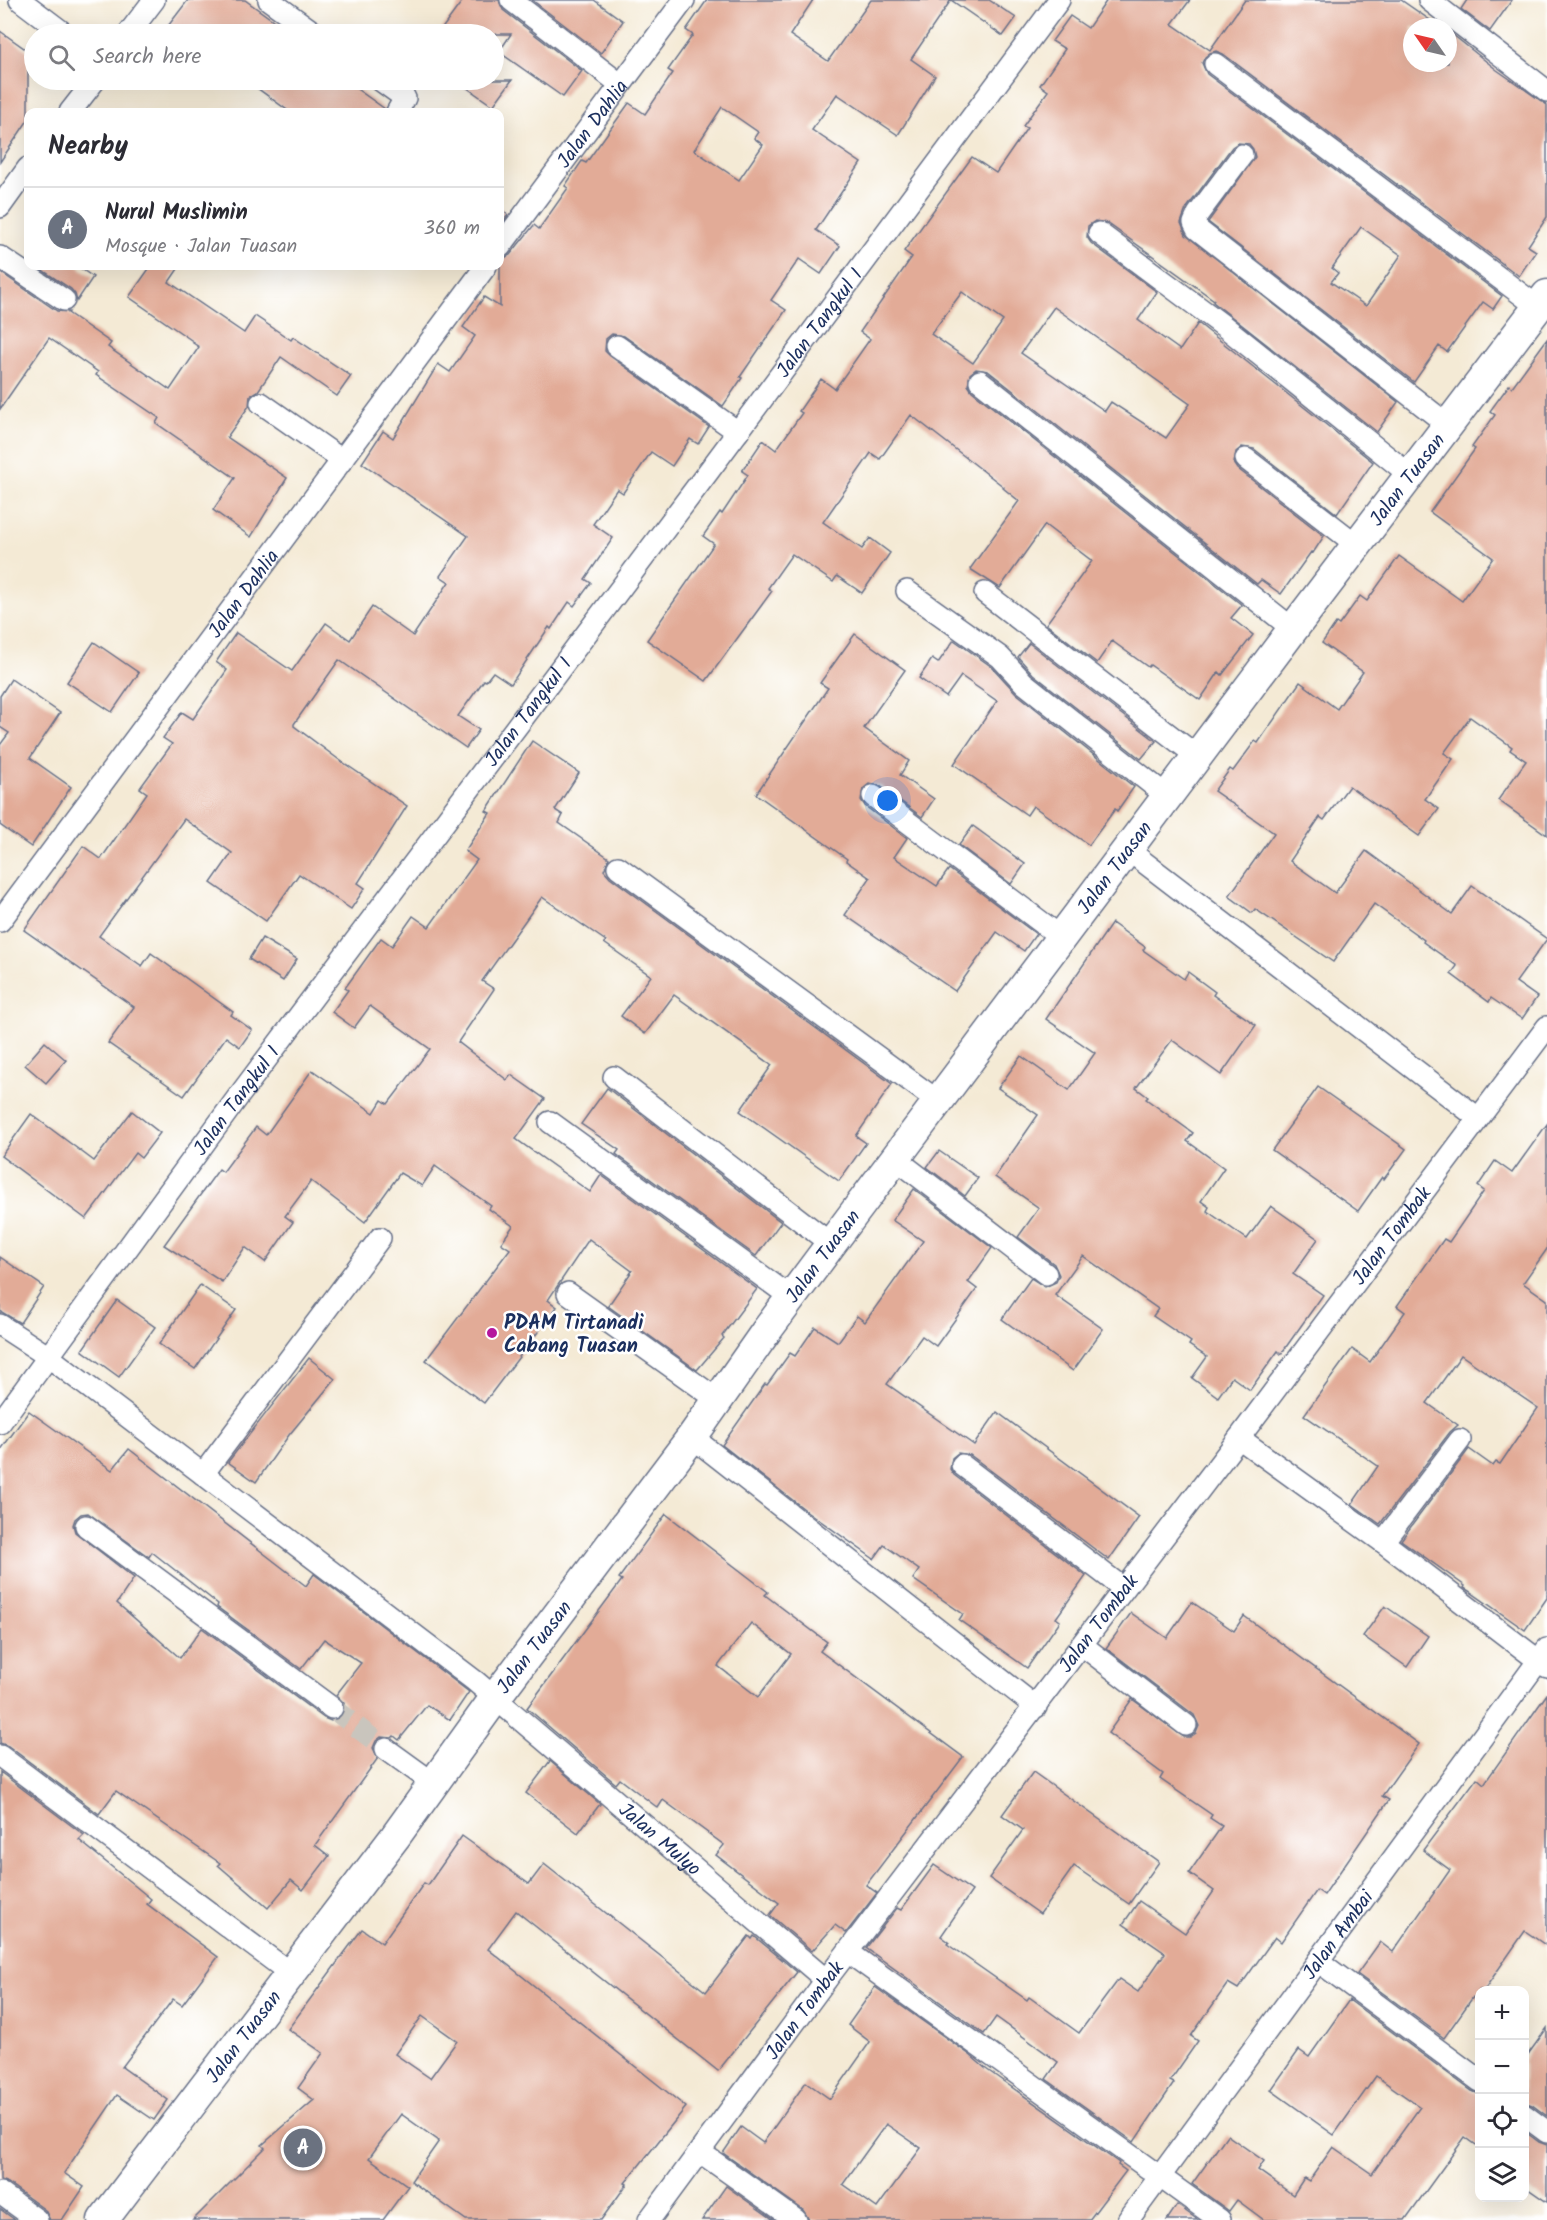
<!DOCTYPE html>
<meta charset="utf-8">
<style>
:root{--surface:#fff;--page:#f2f2f3;--text:#2b2b33;--muted:#7c7c81;--line:#e1e1e2;--accent:#b5179e}
body{margin:0;font-family:Kalam,sans-serif;background:var(--page);color:var(--text)}
.controls{position:absolute;right:18px;bottom:18px;display:grid;overflow:hidden;border-radius:12px;box-shadow:0 6px 24px #0002}
.controls button{width:54px;height:54px;display:grid;place-items:center;padding:0;border:0;border-bottom:2px solid var(--line);background:var(--surface);color:var(--text);font:30px sans-serif}
.compass{position:absolute;left:1403px;top:18px;width:54px;height:54px;border-radius:50%;background:var(--surface);box-shadow:0 6px 24px #0002;rotate:304deg}
.you{position:absolute;left:888px;top:801px;width:21px;height:21px;margin:-15px;border:4px solid #fff;border-radius:50%;background:#1a73e8;box-shadow:0 0 0 9px #1a73e833}
.badge{display:grid;place-items:center;width:39px;height:39px;border-radius:50%;background:var(--accent);color:#fff;font-size:20px;font-weight:700}
.pin{position:absolute;translate:-50% -50%;border:3px solid #fff;box-shadow:0 2px 6px #0006}
.list{margin:0;padding:0;list-style:none}
h2{display:flex;justify-content:space-between;align-items:center;height:78px;margin:0;padding:0 24px;font-size:26px}
h2 small{font-size:20px;font-weight:400;color:var(--muted)}
.list li{display:grid;grid-template-columns:39px 1fr auto;gap:18px;align-items:center;box-sizing:border-box;height:84px;padding:0 24px;border-top:2px solid var(--line)}
.list b{display:block;font-size:22px;white-space:nowrap}
.list p{margin:0;font-size:20px;white-space:nowrap;color:var(--muted)}
.list em{font-size:20px;font-style:normal;color:var(--muted)}
.icon{flex:none;width:33px;height:33px;fill:none;stroke:currentColor;stroke-width:2;stroke-linecap:round;stroke-linejoin:round}
.map{position:relative;flex:none;width:1547px;height:2220px;overflow:hidden}
.search{position:absolute;background:var(--surface);box-shadow:0 6px 24px #0002;left:24px;top:24px;width:480px;height:66px;display:flex;align-items:center;gap:15px;box-sizing:border-box;padding:0 21px;border-radius:33px;color:var(--muted);font-size:22px}
.panel{position:absolute;background:var(--surface);box-shadow:0 6px 24px #0002;left:24px;top:108px;width:480px;height:162px;border-radius:12px}
.map>svg:first-child{display:block}
.building{fill:#e2ab97;fill-rule:evenodd}
.lines{fill:none;stroke-linecap:round;stroke-linejoin:round}
.street-tunnel{stroke:#c9c5bd;stroke-width:21;stroke-dasharray:21 10;stroke-linecap:butt}
.street-casing{stroke:#677088;stroke-width:24}
.secondary-casing{stroke:#677088;stroke-width:33}
.street{stroke:#fff;stroke-width:21}
.secondary{stroke:#fff;stroke-width:30}
.poi-dot{fill:#b5179e;stroke:#fff;stroke-width:2}
.labels{text-anchor:middle;stroke-width:5;stroke-linejoin:round;paint-order:stroke}
.street-label{font-size:20px;fill:#1b2f5e;stroke:#fff}
.poi-label{font-size:20px;font-weight:bold;fill:#1b2f5e;stroke:#fff;text-anchor:start}
</style>
<div class="map">
<svg width="1547" height="2220" viewBox="0 0 1547 2220">
<rect width="100%" height="100%" fill="#fff"/>
<filter id="ink" filterUnits="userSpaceOnUse"><feTurbulence type="fractalNoise" baseFrequency=".0167" numOctaves="2"/><feDisplacementMap in="SourceGraphic" scale="12" xChannelSelector="R" yChannelSelector="G"/><feConvolveMatrix kernelMatrix="1 2 1 2 8 2 1 2 1" color-interpolation-filters="sRGB"/></filter>
<filter id="wash" filterUnits="userSpaceOnUse"><feTurbulence type="fractalNoise" baseFrequency=".008" numOctaves="4" result="noise"/><feDisplacementMap in="SourceGraphic" scale="24" xChannelSelector="R" yChannelSelector="G"/><feGaussianBlur stdDeviation="1.35" result="paint"/><feColorMatrix in="noise" values="0 0 0 0 0 0 0 0 0 0 0 0 0 0 0 0 0 1.4 0 .05"/><feComposite in="paint" operator="in"/></filter>
<g filter="url(#wash)">
<rect width="100%" height="100%" fill="#f4ead5"/>
<g id="blocks">
<!-- building -->
<g class="building">
<polygon points="188,0 245,0 292,34 180,34 168,26"/>
<polygon points="463,0 499,0 503,10 582,71 563,97 499,52 511,34 438,34"/>
<polygon points="532,0 594,0 623,21 601,53"/>
<path d="M707,0H813L790,35L828,61L871,0H951L911,59L935,76L898,135L837,94L812,130L861,163L816,230L840,246L821,274L799,259L771,300L786,310L740,377L742,378L723,406L624,336L612,334L606,339L605,351L610,356L709,427L698,444L690,439L672,466L651,452L623,493L617,489L593,524L613,538L585,579L591,583L574,606L569,602L551,629L549,627L511,684L493,672L486,681L484,680L458,716L479,730L466,748L339,660L294,724V726L338,759L407,806L358,883L365,888L351,909L299,874L266,921L211,883L232,853L184,819L99,936L142,966L151,953L233,1012L231,1015L252,1030L240,1047L226,1037L184,1096L108,1043L134,1007L24,930L83,846L101,859L147,793L140,788L172,744L163,738L182,712L193,719L227,670L216,662L236,633L292,671L326,623L350,640L372,607L413,636L449,582L440,576L468,536L362,463L383,431L393,438L438,364L450,372L475,336L463,327L484,297L500,307V260L510,255L534,225L539,229L568,188L565,186L582,161L586,163L629,103L645,114L673,73L668,70L693,35L686,30ZM722,107L758,132L754,138L763,145L739,180L694,150Z"/>
<polygon points="951,0 989,0 1016,18 1003,36"/>
<path d="M1107,0H1190L1172,24L1210,50L1245,0H1401L1440,27H1412V63H1448V31L1497,70L1547,105V217L1528,246L1536,251L1519,276L1223,54L1216,51L1210,53L1205,57L1202,63L1207,74L1502,296L1493,309L1483,302L1447,352L1439,346L1414,382L1208,222L1255,157L1253,149L1249,144L1238,143L1232,147L1186,209L1181,223L1186,235L1398,402L1377,432L1213,302L1214,300L1107,223L1095,221L1088,226L1087,237L1091,243L1157,292L1138,320L1180,350L1198,323L1373,462L1337,514L1254,449L1242,447L1236,452L1234,463L1238,469L1324,536L1313,553L1311,552L1281,594L1261,580L1257,584L988,371L976,369L970,374L968,385L972,391L1242,605L1231,618L1253,635L1222,675L1219,672L1200,700L1150,665L1148,667L1112,641L1097,663L1046,624L1092,561L1045,525L1000,588L970,569L1019,501L1003,488L1004,487L911,415L880,459L871,453L823,522L862,549L870,538L890,553L862,593L837,576L833,582L792,554L768,588L772,591L706,681L647,640L714,544L703,536L720,512L722,514L748,475L742,471L763,440L776,450L802,413L799,411L821,379L835,389L870,339L860,332L912,257L904,251L972,157L996,173L1027,128L1023,126L1048,91L1040,85L1065,49L1052,41L1070,16L1088,28ZM1361,227L1401,255L1366,306L1331,282L1338,273L1332,268ZM962,292L1003,321L973,363L931,334ZM1054,307L1190,404L1166,438L1111,402L1105,411L1021,353Z"/>
<polygon points="1467,0 1512,0 1490,31 1461,9"/>
<polygon points="0,31 28,51 28,120 0,162"/>
<polygon points="246,80 344,80 385,109 384,112 290,112"/>
<polygon points="456,80 512,80 493,106"/>
<polygon points="500,208 508,215 500,226"/>
<polygon points="36,266 77,266 93,277 77,301 75,294 71,289"/>
<polygon points="151,266 180,266 169,282 244,333 255,316 291,340 293,337 351,376 337,396 281,357 258,391 250,396 249,406 227,437 287,478 251,537 213,510 235,478 156,423 159,418 96,375 98,372 49,338 0,409 0,272 57,311 69,312 68,313 111,343 108,347 170,390 199,347 193,343 194,342 129,297"/>
<polygon points="1547,339 1547,835 1498,800 1526,761 1510,750 1512,747 1470,717 1444,753 1453,759 1425,799 1439,809 1419,836 1349,786 1324,820 1320,817 1290,861 1335,893 1366,851 1452,914 1472,886 1547,939 1516,982 1537,997 1522,1019 1491,998 1489,1002 1451,974 1457,966 1423,942 1424,940 1374,904 1333,962 1255,909 1252,913 1229,896 1274,833 1214,791 1230,769 1233,771 1255,741 1258,743 1300,682 1337,709 1363,672 1322,643 1336,623 1339,625 1360,596 1367,601 1399,556 1462,601 1493,558 1430,512 1475,449 1472,447 1495,415 1490,411 1509,385 1512,387"/>
<polygon points="855,634 905,670 864,728 909,761 900,775 934,799 922,817 880,786 869,784 863,789 861,800 865,806 907,838 894,857 937,886 949,869 1036,934 1024,951 997,932 955,991 845,915 870,878 846,861 847,859 756,794 828,688 820,683"/>
<polygon points="954,640 992,667 1016,693 1134,787 1117,811 1115,809 1089,845 1033,806 1027,815 954,764 997,701 961,676 946,697 919,678 932,659 938,663"/>
<polygon points="94,642 139,673 112,712 67,682"/>
<polygon points="1029,643 1156,741 1141,759 1033,674 1018,657"/>
<polygon points="11,679 60,713 30,758 71,787 31,847 0,825 0,745 9,733 0,727 0,696"/>
<polygon points="532,741 579,773 555,810 563,815 559,823 609,858 604,870 610,877 892,1084 856,1136 866,1143 839,1181 740,1111 772,1065 674,995 645,1034 621,1016 651,976 604,943 606,941 542,897 482,981 494,989 458,1042 507,1080 511,1075 545,1099 516,1139 590,1192 601,1175 757,1289 722,1336 724,1338 697,1370 608,1306 632,1271 589,1239 548,1300 557,1307 484,1403 426,1360 510,1249 501,1243 513,1226 489,1209 491,1206 435,1166 422,1186 400,1173 365,1222 311,1181 285,1216 293,1222 265,1262 245,1247 222,1282 164,1245 219,1169 223,1172 256,1127 266,1135 312,1070 374,1113 382,1100 388,1104 430,1049 370,1006 354,1028 332,1012 348,990 345,988 381,938 392,946 413,916 429,927 477,860 465,851 490,813 486,811"/>
<polygon points="973,826 1025,864 1011,884 959,845"/>
<polygon points="1112,923 1145,947 1143,950 1184,979 1188,972 1215,992 1213,995 1256,1025 1221,1075 1172,1040 1136,1088 1148,1097 1146,1099 1193,1133 1187,1141 1224,1168 1201,1201 1209,1207 1207,1211 1247,1239 1271,1206 1318,1239 1293,1274 1323,1295 1281,1354 1278,1351 1250,1390 1232,1377 1218,1397 1192,1378 1207,1357 1189,1345 1191,1342 1153,1316 1158,1309 1083,1256 1055,1295 1103,1329 1073,1371 1002,1319 1031,1278 1045,1287 1056,1282 1059,1275 1054,1264 1018,1237 1039,1208 995,1177 1038,1115 998,1088 1021,1056 1069,1090 1095,1053 1046,1019"/>
<polygon points="262,938 297,959 283,981 249,959"/>
<polygon points="45,1042 66,1060 46,1083 25,1065"/>
<polygon points="1318,1087 1406,1149 1384,1179 1382,1177 1358,1211 1272,1150"/>
<polygon points="607,1088 781,1222 756,1256 616,1154 619,1150 581,1124"/>
<polygon points="132,1111 160,1133 141,1158 135,1153 86,1219 1,1156 31,1114 94,1161"/>
<polygon points="1547,1124 1547,1249 1523,1283 1547,1300 1547,1598 1525,1630 1469,1591 1464,1588 1465,1586 1401,1540 1469,1449 1493,1466 1496,1462 1500,1464 1538,1408 1461,1355 1427,1403 1458,1425 1450,1432 1380,1524 1352,1504 1378,1466 1304,1415 1352,1349 1370,1362 1405,1312 1397,1306 1444,1239 1449,1242 1484,1191 1478,1186 1495,1161 1512,1173"/>
<polygon points="939,1151 978,1178 965,1196 927,1167"/>
<polygon points="914,1189 992,1248 968,1282 977,1289 936,1346 922,1336 887,1384 974,1445 997,1412 1139,1517 1109,1560 970,1455 958,1453 952,1458 950,1469 954,1475 1086,1576 1056,1618 1060,1621 1027,1668 959,1620 963,1614 913,1579 919,1570 884,1545 874,1559 808,1512 722,1445 765,1384 767,1385 790,1353 795,1356 815,1327 838,1342 857,1316 865,1322 923,1241 892,1220"/>
<polygon points="0,1257 44,1287 20,1323 0,1311"/>
<polygon points="200,1285 236,1310 195,1369 159,1344"/>
<polygon points="117,1300 155,1327 119,1377 82,1350"/>
<polygon points="309,1358 335,1379 289,1435 256,1482 228,1462"/>
<path d="M29,1411L112,1470L129,1449L306,1586L314,1574L469,1692L450,1720L427,1705L399,1740L394,1736L392,1738L381,1737L376,1741L373,1748L378,1758L315,1845L329,1856L303,1890L291,1880L268,1908L218,1865L220,1863L116,1791L99,1814L8,1746L0,1743V1451ZM88,1513L149,1557L152,1552L218,1604L217,1607L301,1669L324,1639L361,1663L336,1695L344,1703L345,1710L342,1716L331,1721L324,1718L202,1628L180,1658L117,1603L134,1578L75,1532L73,1525L75,1519L81,1514Z"/>
<path d="M666,1514L768,1592L765,1595L827,1642L820,1651L963,1757L866,1885L877,1893L846,1933L835,1925L812,1951L770,1915L779,1903L716,1855L724,1845L663,1800L658,1808L620,1779L616,1784L527,1708L622,1580L619,1578ZM751,1623L791,1654L758,1697L718,1666Z"/>
<polygon points="1192,1602 1234,1631 1244,1616 1419,1744 1382,1796 1389,1800 1324,1895 1317,1890 1281,1942 1275,1937 1238,1989 1228,1983 1191,2036 1198,2041 1170,2081 1174,2083 1134,2142 1046,2079 1058,2062 996,2017 984,2034 866,1948 897,1908 901,1910 934,1865 972,1891 941,1936 949,1942 947,1944 1027,2000 1029,1997 1079,2033 1119,1979 1138,1992 1165,1953 1123,1924 1139,1901 1185,1933 1214,1891 1189,1873 1222,1826 1210,1818 1212,1815 1160,1779 1163,1774 1108,1733 1132,1699 1184,1737 1190,1737 1196,1733 1199,1726 1194,1715 1106,1648 1131,1613 1167,1638"/>
<polygon points="1385,1606 1428,1636 1407,1667 1363,1636"/>
<polygon points="1547,1694 1547,1946 1525,1931 1484,1990 1479,1990 1479,1996 1477,2000 1473,1997 1444,2038 1357,1974 1380,1942 1393,1952 1450,1870 1423,1850 1477,1778 1484,1784"/>
<polygon points="550,1761 600,1804 578,1833 526,1793"/>
<polygon points="0,1772 84,1835 79,1840 151,1899 147,1904 218,1957 182,2005 173,1999 122,2067 168,2100 154,2120 117,2095 64,2173 84,2187 62,2220 50,2220 45,2210 8,2183 0,2180"/>
<polygon points="1033,1772 1159,1862 1129,1904 1074,1866 1040,1914 989,1878 1023,1830 1002,1815"/>
<path d="M462,1836L529,1884L544,1864L706,1992L749,1936L752,1939L754,1936L797,1972L718,2071L516,1911L488,1949L686,2107L625,2183L627,2184L601,2220H466L411,2181L439,2141L401,2114L369,2158L408,2186L383,2220H193L265,2148L262,2145L314,2100L298,2088L323,2053L288,2029L362,1929L382,1943L424,1883L428,1885ZM422,2016L457,2041L430,2078L395,2054Z"/>
<path d="M875,1987L970,2055L986,2069L1119,2163L1118,2165L1126,2171L1089,2220H809L803,2210L723,2153L741,2127L763,2143L806,2082L830,2099L870,2042L848,2025ZM886,2124L921,2148L877,2208L843,2184Z"/>
<polygon points="1349,2000 1472,2091 1479,2094 1479,2147 1465,2137 1405,2220 1264,2220 1237,2200 1229,2211 1192,2184 1227,2135 1264,2161 1258,2170 1293,2195 1304,2178 1309,2181 1333,2147 1372,2174 1420,2107 1376,2076 1334,2135 1271,2090 1299,2050 1309,2057"/>
<polygon points="1547,2028 1547,2116 1532,2105 1524,2102 1524,2060"/>
<polygon points="1524,2131 1539,2142 1547,2145 1547,2202 1524,2186"/>
<polygon points="726,2186 774,2220 702,2220"/>
<polygon points="1177,2205 1198,2220 1167,2220"/>
<polygon points="0,2209 15,2220 0,2220"/>
</g>
</g>
</g>
<g filter="url(#ink)">
<use href="#blocks" fill-opacity="0" stroke="#677088" stroke-width="1.5"/>
<g class="lines">
<!-- street-tunnel -->
<polyline class="street-tunnel" points="332,1708 386,1749"/>
<defs>
<g id="street">
<polyline points="20,0 65,34"/>
<polyline points="269,0 316,34"/>
<polyline points="511,0 620,84"/>
<polyline points="1429,0 1547,91"/>
<polyline points="128,34 154,0"/>
<polyline points="1215,64 1538,307"/>
<polyline points="380,80 405,98 397,112"/>
<polyline points="70,112 95,80"/>
<polyline points="1242,155 1198,214 1194,223 1197,229 1448,425"/>
<polyline points="0,207 28,168"/>
<polyline points="1099,233 1225,327 1410,475"/>
<path id="s1" d="M500,247L684,0"/>
<polyline points="0,257 64,300"/>
<polyline points="617,346 738,432"/>
<polyline points="980,381 1293,629"/>
<polyline points="261,403 342,460"/>
<polyline points="1246,459 1357,545"/>
<polyline points="907,591 1000,657 1024,683 1168,797"/>
<polyline points="985,593 1198,757"/>
<polyline points="873,796 1061,937"/>
<polyline points="1128,850 1478,1118"/>
<polyline points="618,867 939,1102"/>
<path id="s2" d="M0,921L486,266"/>
<polyline points="614,1077 831,1244"/>
<polyline points="550,1122 792,1298"/>
<polyline points="896,1159 1046,1274"/>
<polyline points="568,1293 718,1400"/>
<path id="s3" d="M0,1325L49,1357L475,1681L826,1980"/>
<path id="s4" d="M0,1423L238,1097L708,472L1059,0"/>
<polyline points="692,1437 1036,1707"/>
<polyline points="1239,1438 1383,1542 1547,1667"/>
<polyline points="962,1465 1123,1588"/>
<polyline points="203,1474 380,1238"/>
<polyline points="86,1526 332,1708"/>
<polyline points="1383,1542 1460,1440"/>
<polyline points="1082,1645 1186,1725"/>
<polyline points="386,1749 433,1783"/>
<polyline points="0,1756 290,1973"/>
<polyline points="848,1952 1220,2220"/>
<polyline points="1318,1961 1480,2081"/>
<polyline points="1524,2115 1547,2132"/>
<polyline points="700,2152 796,2220"/>
<polyline points="0,2193 37,2220"/>
<path id="s5" d="M649,2220L826,1980L1239,1438L1547,1027"/>
<path id="s6" d="M1128,2220L1547,1649"/>
</g>
<g id="secondary">
<path id="s7" d="M103,2220L395,1837L495,1698L692,1437L767,1330L852,1216L1293,629L1547,295"/>
</g>
</defs>
<!-- street casing -->
<use href="#street" class="street-casing"/>
<!-- secondary casing -->
<use href="#secondary" class="secondary-casing"/>
<!-- street -->
<use href="#street" class="street"/>
<!-- secondary -->
<use href="#secondary" class="secondary"/>
</g>
</g>
<!-- markers -->
<circle class="poi-dot" cx="492" cy="1333" r="6"/>
<g class="labels">
<!-- street labels -->
<g class="street-label">
<text dy="7" stroke="none"><textPath href="#s1" startOffset="154">Jalan Dahlia</textPath></text>
<text dy="7" stroke="none"><textPath href="#s4" startOffset="1372">Jalan Tangkul I</textPath></text>
<text dy="7" stroke="none"><textPath href="#s7" startOffset="2175">Jalan Tuasan</textPath></text>
<text dy="7" stroke="none"><textPath href="#s2" startOffset="408">Jalan Dahlia</textPath></text>
<text dy="7" stroke="none"><textPath href="#s4" startOffset="886">Jalan Tangkul I</textPath></text>
<text dy="7" stroke="none"><textPath href="#s7" startOffset="1689">Jalan Tuasan</textPath></text>
<text dy="7" stroke="none"><textPath href="#s4" startOffset="400">Jalan Tangkul I</textPath></text>
<text dy="7" stroke="none"><textPath href="#s5" startOffset="1233">Jalan Tombak</textPath></text>
<text dy="7" stroke="none"><textPath href="#s7" startOffset="1203">Jalan Tuasan</textPath></text>
<text dy="7" stroke="none"><textPath href="#s5" startOffset="747">Jalan Tombak</textPath></text>
<text dy="7" stroke="none"><textPath href="#s7" startOffset="717">Jalan Tuasan</textPath></text>
<text dy="7" stroke="none"><textPath href="#s3" startOffset="837">Jalan Mulyo</textPath></text>
<text dy="7" stroke="none"><textPath href="#s6" startOffset="354">Jalan Ambai</textPath></text>
<text dy="7" stroke="none"><textPath href="#s5" startOffset="261">Jalan Tombak</textPath></text>
<text dy="7" stroke="none"><textPath href="#s7" startOffset="231">Jalan Tuasan</textPath></text>
</g>
<!-- poi labels -->
<g class="poi-label">
<text x="504" y="1329">PDAM Tirtanadi<tspan x="504" dy="23">Cabang Tuasan</tspan></text>
</g>
</g>
</svg>
<div class="controls">
<button>+</button>
<button>−</button>
<button><svg class="icon" aria-label="locate" viewBox="0 0 24 24"><circle cx="12" cy="12" r="6"/><path d="M12 2v4M12 18v4M2 12h4M18 12h4"/></svg></button>
<button><svg class="icon" aria-label="layers" viewBox="0 0 24 24"><path d="M12 4l9 5-9 5-9-5zM3 14l9 5 9-5"/></svg></button>
</div>
<svg class="compass" viewBox="-18 -18 36 36"><path d="M0-13l5 13h-10z" fill="#e53935"/><path d="M0 13l5-13h-10z" fill="#7c7c81"/></svg>
<div class="you"></div>
<div class="pin badge" style="left:303px;top:2148px;background:#6b7280">A</div>
<div class="search"><svg class="icon" aria-label="search" viewBox="0 0 24 24"><circle cx="10" cy="10" r="6"/><path d="M15 15l6 6"/></svg>Search here</div>
<section class="panel">
<h2>Nearby<small></small></h2>
<ul class="list">
<li><span class="badge" style="background:#6b7280">A</span><div><b>Nurul Muslimin</b><p>Mosque · Jalan Tuasan</p></div><em>360 m</em></li>
</ul>
</section>
</div>
